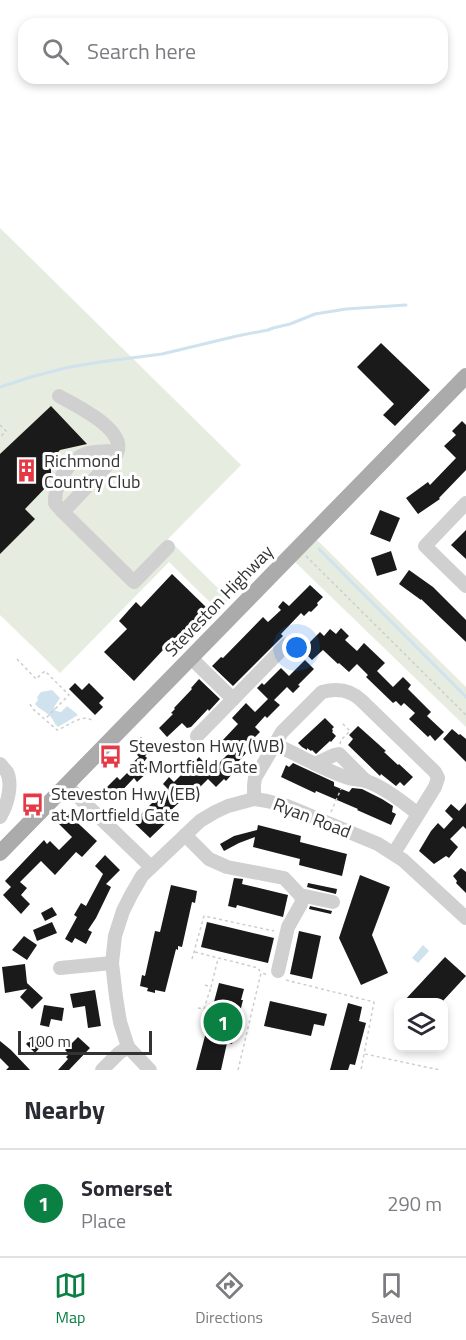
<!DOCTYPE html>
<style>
:root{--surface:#fff;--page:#f7f7f7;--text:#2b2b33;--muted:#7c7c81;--line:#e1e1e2;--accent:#0b8043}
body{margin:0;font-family:"Titillium Web",sans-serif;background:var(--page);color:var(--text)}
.controls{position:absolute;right:18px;bottom:18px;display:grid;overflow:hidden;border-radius:12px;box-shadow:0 3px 9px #0003}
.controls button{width:54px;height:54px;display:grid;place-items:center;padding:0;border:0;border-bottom:2px solid var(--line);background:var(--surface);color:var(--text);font:30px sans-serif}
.scale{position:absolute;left:18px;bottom:15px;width:134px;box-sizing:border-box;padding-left:6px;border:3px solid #333;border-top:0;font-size:16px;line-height:21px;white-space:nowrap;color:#333;-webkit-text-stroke:4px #fff;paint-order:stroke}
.you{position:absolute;left:297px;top:648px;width:21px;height:21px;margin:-15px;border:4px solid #fff;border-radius:50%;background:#1a73e8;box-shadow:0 0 0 9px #1a73e833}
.badge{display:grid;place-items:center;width:39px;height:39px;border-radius:50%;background:var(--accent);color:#fff;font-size:20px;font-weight:700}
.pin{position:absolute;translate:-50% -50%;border:3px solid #fff;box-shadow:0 2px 6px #0006}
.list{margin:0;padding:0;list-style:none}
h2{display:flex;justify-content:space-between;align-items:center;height:78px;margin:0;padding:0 24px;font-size:26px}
h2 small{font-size:20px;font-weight:400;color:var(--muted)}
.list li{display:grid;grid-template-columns:39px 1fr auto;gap:18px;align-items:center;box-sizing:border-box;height:108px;padding:0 24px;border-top:2px solid var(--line)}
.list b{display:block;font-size:22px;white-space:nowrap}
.list p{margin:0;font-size:20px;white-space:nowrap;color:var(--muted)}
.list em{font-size:20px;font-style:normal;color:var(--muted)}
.icon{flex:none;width:33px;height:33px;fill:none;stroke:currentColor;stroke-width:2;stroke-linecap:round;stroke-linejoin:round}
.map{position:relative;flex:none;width:466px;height:1070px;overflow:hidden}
.search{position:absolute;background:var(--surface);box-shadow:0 3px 9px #0003;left:18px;right:18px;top:18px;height:66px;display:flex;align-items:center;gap:15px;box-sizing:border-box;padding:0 21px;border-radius:18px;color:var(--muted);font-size:22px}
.sheet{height:186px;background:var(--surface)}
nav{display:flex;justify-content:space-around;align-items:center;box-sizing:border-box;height:84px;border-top:2px solid var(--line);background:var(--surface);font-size:16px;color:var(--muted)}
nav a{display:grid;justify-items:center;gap:3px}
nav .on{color:var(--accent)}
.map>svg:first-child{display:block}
.green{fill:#e6ecdf}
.water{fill:#cfe2ee}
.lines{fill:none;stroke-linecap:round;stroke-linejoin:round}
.stream{stroke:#cfe2ee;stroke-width:3}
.building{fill:#1a1a1a}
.path{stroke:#cdcdcd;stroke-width:1.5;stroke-dasharray:3 3;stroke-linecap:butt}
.minor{stroke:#d0d0d0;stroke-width:14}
.major{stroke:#ababab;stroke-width:16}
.labels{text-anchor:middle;stroke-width:6;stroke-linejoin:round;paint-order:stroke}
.poi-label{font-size:18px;fill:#333;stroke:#fff;text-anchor:start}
.street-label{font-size:18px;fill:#333;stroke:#fff}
</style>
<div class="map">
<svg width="466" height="1070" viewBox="0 0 466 1070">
<rect width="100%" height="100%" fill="#fff"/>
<!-- green -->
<g class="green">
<polygon points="0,228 241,465 168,539 229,599 218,610 169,562 60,673 0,615"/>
<polygon points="317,540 466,687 466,727 295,562"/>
</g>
<!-- water -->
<g class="water">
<path d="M52,690L60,698L54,707L56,711L61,712L67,706L77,714L78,715L58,727C54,724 54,720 50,716C45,711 39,709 35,704L38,700L37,697L41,692Z"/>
<polygon points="423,945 429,951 418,963 412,958"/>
</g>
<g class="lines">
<!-- stream -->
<g class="stream">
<polyline points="0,387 31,377 65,368 100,362 162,354 237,336 268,330 273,328 290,324 315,314 346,309 406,305"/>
<polyline points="319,549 466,697"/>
</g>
</g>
<!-- building -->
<g class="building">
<polygon points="381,343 430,390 395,426 383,415 394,404 357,367"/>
<polygon points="51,406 87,444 60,450 51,460 51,476 48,485 25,509 35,519 0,554 0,454"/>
<polygon points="462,421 466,425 466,470 439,498 440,499 418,514 406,498 428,482 430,485 456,458 444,446 456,435 452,431"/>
<polygon points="380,510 400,518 390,542 370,534"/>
<polygon points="466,530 466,559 451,545"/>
<polygon points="391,551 397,570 377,576 371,558"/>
<polygon points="409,570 433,587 466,620 466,642 421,599 421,600 399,584"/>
<polygon points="172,574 207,608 176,641 178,643 168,654 164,649 134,681 104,652 127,629 119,621 136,602 141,607"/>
<polygon points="310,585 323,597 317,603 318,605 311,612 309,611 304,616 301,613 281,634 283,636 233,686 212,666 221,657 223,658 263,617 268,622 281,610 278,607 283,601 289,606"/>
<polygon points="341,628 349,636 345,640 357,651 364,643 385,663 377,671 393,687 403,677 411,685 408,689 431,712 427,716 444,732 435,741 430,735 428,737 409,719 415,713 404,703 401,706 396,701 393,703 366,677 368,675 357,664 349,672 339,663 338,664 323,650 312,660 305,653 309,649 306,646 320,632 324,636 330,629 336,634"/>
<polygon points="305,660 314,669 298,685 300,686 293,693 287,687 274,700 280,705 267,718 265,716 255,727 260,732 253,739 251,737 240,747 246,753 231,770 233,773 226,781 224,779 216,787 208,779 197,790 199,792 188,803 183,799 169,812 173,816 150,838 131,820 139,812 141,814 167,788 163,784 169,777 174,782 199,757 212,770 231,751 221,742 238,724 232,718 246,703 255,712 268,699 257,688 262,683 264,685 281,668 289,676"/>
<polygon points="199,679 220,699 209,711 208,709 191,727 187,728 182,723 167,737 159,728 173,714 171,713 175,709 174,708 192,689 191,688"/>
<polygon points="75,683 82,690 89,683 104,698 99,703 103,707 95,715 69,689"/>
<polygon points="325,718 334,727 332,729 333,731 332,732 336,736 331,742 330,741 316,754 312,750 311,751 307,748 307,750 302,747 298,743"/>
<polygon points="358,726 386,751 384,752 398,765 399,764 413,777 404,786 400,782 396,786 381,774 380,776 348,745 353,739 349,735"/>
<polygon points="452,729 459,735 460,734 466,739 466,762 443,739"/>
<polygon points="141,737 153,749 145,756 147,758 143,763 150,770 137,782 134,778 111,802 101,793 117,777 120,780 133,767 131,764 139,757 130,747"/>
<polygon points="293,763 334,782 334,786 349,792 352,788 362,789 382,799 393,806 392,812 396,814 391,825 357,810 358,809 316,791 315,793 281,777 286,765 289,767"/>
<polygon points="466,803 466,829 463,826 450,839 458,847 449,858 446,856 434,864 419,851 431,831 438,823 444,829 453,819 445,811 451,804 459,811"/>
<polygon points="66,812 97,841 82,857 76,852 55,875 41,861 20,882 27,888 21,895 30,904 21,914 3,895 11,887 5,881 44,840 47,844 50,841 59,850 72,837 56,821"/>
<polygon points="258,825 301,836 300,842 347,854 342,876 299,865 300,859 253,847 255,837 239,843 224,851 220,844 234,836 257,830"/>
<polygon points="105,855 120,870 106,884 111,887 96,918 88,930 92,932 86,944 75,938 72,943 65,939 77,917 74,915 81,903 86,906 103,874 95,866"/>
<polygon points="461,868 466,872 466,893 456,883 457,881 453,876"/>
<polygon points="360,875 390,887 372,935 388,973 361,985 339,938"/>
<polygon points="234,878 243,879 242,884 288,895 283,917 237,905 236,908 228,906"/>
<polygon points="308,883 337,889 336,894 307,887"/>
<polygon points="171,885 197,891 195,903 192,902 182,947 178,946 178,950 176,949 165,992 155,990 155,993 147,991 148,988 140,986 142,975 145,976 155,931 160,932"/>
<polygon points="310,906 332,911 331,914 309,909"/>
<polygon points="52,907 57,915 45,921 41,913"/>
<polygon points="52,922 57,933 37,941 33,930"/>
<polygon points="207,922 274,938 268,963 201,947"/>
<polygon points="299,931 321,936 312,979 290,974"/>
<polygon points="24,936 37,945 27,960 12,950"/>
<polygon points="445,957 466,976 442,1002 403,1002"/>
<polygon points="25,964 27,983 43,998 32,1009 20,997 27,989 5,993 2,967"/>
<polygon points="219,983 244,989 241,1000 243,1000 232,1044 227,1043 221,1070 196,1070"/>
<polygon points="95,990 101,1026 88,1028 85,1006 73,1008 70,994"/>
<polygon points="270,1001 327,1014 324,1026 314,1024 311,1036 264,1026"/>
<polygon points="348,1003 362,1007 359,1021 366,1023 355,1065 350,1064 348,1070 330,1070"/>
<polygon points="44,1005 64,1008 62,1021 51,1019 49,1027 40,1025"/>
<polygon points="34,1036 43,1044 35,1053 26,1044"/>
<polygon points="78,1037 90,1048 69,1070 58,1070 68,1059 66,1057 69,1054 65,1050"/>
<polygon points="0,1041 11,1050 30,1070 6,1070 9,1067 0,1058"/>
</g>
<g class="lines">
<!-- path -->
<g class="path">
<polyline points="0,425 6,431 0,437"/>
<polyline points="306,556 466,715"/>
<polyline points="17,659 36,679 45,671 69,695 45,719"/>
<path d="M30,704L33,709L57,730C69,726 80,714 92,720"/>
<polyline points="340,744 341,740 350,731 341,722"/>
<polyline points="331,812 341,789"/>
<polyline points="195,952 258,968 261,973"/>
<polyline points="192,959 204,916 274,931"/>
<polyline points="286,980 374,1002 361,1070"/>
<polyline points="205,985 211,987 218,959"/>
<polyline points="198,1008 204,1009 211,987"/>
<polyline points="365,1054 440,1070"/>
<polyline points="238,1070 261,973 269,975"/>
</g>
<!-- minor -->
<g class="minor">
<path d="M59,396C76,406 135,433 114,458"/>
<path d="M76,460C85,451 96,452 108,451L114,458L63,512L134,582L168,547"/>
<polyline points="466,503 425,546 466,586"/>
<path d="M63,512L55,503C55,489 59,477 69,466"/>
<polyline points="191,658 233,699"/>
<polyline points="197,736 287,644"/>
<path d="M274,744C299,755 322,769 348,778C354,780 360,779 366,781C384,787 404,803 418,814"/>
<path d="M0,764C1,765 6,771 7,772C13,785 7,806 0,817"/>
<polyline points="315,764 334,755 339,754 366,781"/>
<polyline points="66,785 151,867"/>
<path d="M254,799V785L255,778L282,732L322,692C337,688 351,690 362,701L435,772L438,778L435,787L394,853"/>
<polyline points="185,835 209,859 227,867 284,878 300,895 333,902"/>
<polyline points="60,968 112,963"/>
<polyline points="278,971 288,927 301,904 302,899 300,895"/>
<polyline points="102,1070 119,1053 128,1047"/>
<polyline points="150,1070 128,1047 120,1022 116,997 112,963 115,936 123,911 131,895 142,876 200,821 215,812 228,806 254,799 267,801 287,806 378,844 403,860 466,918"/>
</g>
<!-- major -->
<polyline class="major" points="0,853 466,376"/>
</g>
<!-- icons -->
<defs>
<symbol id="building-bare" viewBox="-9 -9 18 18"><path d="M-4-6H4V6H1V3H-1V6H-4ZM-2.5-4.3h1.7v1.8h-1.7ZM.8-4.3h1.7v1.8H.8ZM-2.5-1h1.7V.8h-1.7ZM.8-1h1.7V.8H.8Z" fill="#e63946" stroke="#fff" stroke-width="2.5" paint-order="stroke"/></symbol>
<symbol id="bus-bare" viewBox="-9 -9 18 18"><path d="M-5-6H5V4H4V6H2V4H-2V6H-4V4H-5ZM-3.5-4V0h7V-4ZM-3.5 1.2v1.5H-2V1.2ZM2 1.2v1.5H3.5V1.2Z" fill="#e63946" stroke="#fff" stroke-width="2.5" paint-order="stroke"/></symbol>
</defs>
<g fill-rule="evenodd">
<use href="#building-bare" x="10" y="454" width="33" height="33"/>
<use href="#bus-bare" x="94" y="740" width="33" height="33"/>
<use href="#bus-bare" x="16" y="788" width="33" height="33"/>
</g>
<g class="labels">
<!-- poi labels -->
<g class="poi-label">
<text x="44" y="467">Richmond<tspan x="44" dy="21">Country Club</tspan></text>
<text x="129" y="752">Steveston Hwy (WB)<tspan x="129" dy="21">at Mortfield Gate</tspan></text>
<text x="51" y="800">Steveston Hwy (EB)<tspan x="51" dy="21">at Mortfield Gate</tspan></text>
</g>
<!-- street labels -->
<g class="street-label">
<text transform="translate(219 601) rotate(-46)" y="6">Steveston Highway</text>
<text transform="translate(312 818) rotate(21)" y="6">Ryan Road</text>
</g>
</g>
</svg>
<div class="controls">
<button><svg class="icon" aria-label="layers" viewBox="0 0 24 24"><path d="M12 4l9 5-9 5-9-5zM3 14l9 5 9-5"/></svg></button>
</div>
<div class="scale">100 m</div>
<div class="you"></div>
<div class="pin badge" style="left:223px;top:1022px">1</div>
<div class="search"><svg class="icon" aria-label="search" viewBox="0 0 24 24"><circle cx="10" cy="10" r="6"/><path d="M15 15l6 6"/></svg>Search here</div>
</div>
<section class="sheet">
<h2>Nearby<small></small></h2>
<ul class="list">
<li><span class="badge">1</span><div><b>Somerset</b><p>Place</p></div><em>290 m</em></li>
</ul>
</section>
<nav>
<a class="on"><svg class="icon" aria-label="map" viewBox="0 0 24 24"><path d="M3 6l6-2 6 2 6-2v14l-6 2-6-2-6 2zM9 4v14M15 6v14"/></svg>Map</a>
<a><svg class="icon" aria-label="directions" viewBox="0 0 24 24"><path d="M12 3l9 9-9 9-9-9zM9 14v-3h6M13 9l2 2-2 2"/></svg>Directions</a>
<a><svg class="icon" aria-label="saved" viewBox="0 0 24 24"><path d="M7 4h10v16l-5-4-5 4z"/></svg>Saved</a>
</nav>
